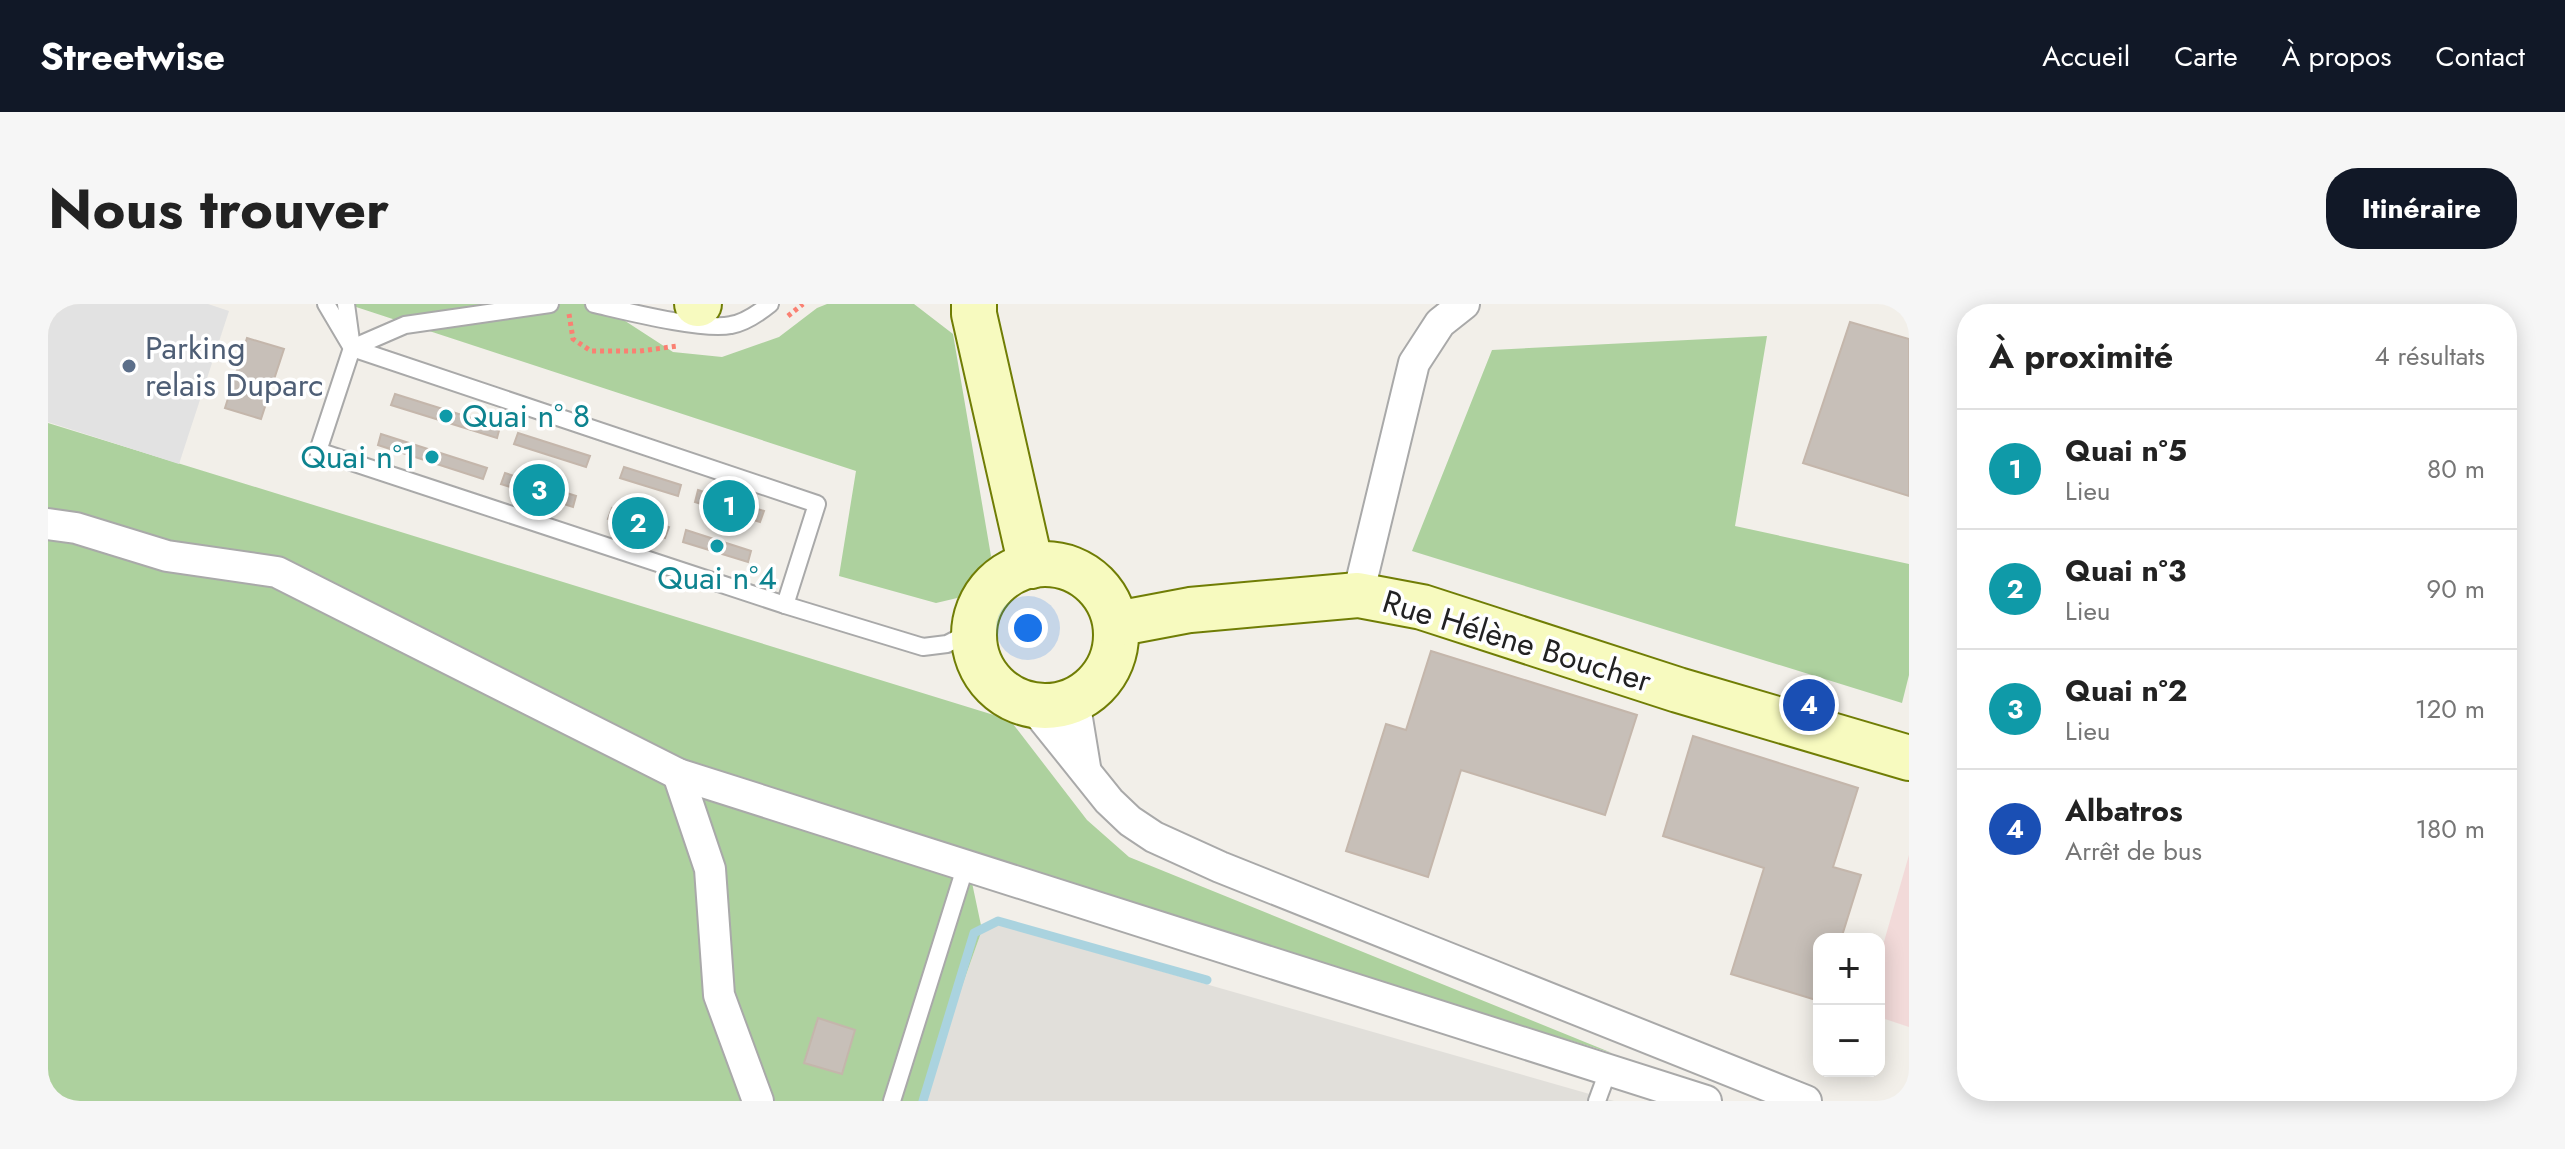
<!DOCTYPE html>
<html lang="fr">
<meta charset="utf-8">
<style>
:root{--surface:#fff;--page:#f6f6f6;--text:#222;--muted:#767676;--line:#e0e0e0;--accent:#111827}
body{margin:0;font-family:Jost,sans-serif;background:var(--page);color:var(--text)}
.controls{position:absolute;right:24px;bottom:24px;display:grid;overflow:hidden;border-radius:16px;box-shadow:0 4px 20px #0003}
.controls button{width:72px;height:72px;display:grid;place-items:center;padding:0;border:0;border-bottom:2px solid var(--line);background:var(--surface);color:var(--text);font:40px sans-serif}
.you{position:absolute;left:980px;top:324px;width:28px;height:28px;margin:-20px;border:6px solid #fff;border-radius:50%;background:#1a73e8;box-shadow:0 0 0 12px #1a73e833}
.badge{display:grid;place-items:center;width:52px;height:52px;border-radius:50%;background:var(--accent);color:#fff;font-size:26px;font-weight:700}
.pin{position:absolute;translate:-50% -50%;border:4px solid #fff;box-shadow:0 2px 8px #0006}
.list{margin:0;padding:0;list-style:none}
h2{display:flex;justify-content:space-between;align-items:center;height:104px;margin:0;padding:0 32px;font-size:34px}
h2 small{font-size:26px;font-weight:400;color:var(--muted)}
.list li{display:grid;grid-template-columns:52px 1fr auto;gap:24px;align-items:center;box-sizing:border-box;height:120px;padding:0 32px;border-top:2px solid var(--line)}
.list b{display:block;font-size:30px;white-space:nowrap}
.list p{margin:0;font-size:26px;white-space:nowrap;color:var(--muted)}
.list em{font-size:26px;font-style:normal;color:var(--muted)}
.map{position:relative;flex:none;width:1861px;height:797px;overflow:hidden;border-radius:32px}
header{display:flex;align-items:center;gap:48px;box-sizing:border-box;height:112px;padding:0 40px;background:var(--accent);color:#fff}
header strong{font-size:38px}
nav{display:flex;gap:44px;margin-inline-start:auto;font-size:28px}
.intro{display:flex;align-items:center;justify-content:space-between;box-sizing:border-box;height:192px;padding:0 48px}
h1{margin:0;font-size:56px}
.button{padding:20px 36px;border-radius:32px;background:var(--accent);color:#fff;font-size:28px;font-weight:700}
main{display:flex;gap:48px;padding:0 48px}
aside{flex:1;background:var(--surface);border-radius:32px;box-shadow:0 4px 20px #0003}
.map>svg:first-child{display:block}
.commercial{fill:#f2dad9}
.airport{fill:#e1dfda}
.forest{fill:#add19e}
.parking{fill:#e2e2e2}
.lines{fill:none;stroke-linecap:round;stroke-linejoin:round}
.stream{stroke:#aad3df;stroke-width:9}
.building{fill:#c7bfb8;stroke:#c4b6ab;stroke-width:2}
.lane-casing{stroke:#a9a9a9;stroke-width:20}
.street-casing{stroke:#a9a9a9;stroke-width:34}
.secondary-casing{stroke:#707d05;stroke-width:48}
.path{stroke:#fa8072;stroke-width:5;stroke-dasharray:4 4;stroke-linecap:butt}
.lane{stroke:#fff;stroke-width:16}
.street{stroke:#fff;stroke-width:30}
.secondary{stroke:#f7fabf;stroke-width:44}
.service-dot{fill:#5c6f8a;stroke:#fff;stroke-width:3}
.culture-dot{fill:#0f9aa8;stroke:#fff;stroke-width:3}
.labels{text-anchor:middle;stroke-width:7;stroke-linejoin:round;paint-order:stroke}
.service-label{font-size:32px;fill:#4e5e75;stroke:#fff;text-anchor:start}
.culture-label{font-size:32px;fill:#0d838f;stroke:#fff;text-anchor:start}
.street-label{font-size:32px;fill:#222;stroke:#fff}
</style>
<header>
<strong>Streetwise</strong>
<nav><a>Accueil</a><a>Carte</a><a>À propos</a><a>Contact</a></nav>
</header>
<div class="intro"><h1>Nous trouver</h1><a class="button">Itinéraire</a></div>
<main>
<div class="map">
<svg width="1861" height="797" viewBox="0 0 1861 797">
<rect width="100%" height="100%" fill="#f2efe9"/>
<!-- commercial -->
<polygon class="commercial" points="1861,551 1861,723 1831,713 1831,655"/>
<!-- airport -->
<polygon class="airport" points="948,620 1566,797 873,797 934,626"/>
<!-- forest -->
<g class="forest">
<polygon points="299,0 551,0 625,48 674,53 731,33 769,4 779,0 866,0 905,30 943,252 922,291 888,299 791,272 808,167"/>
<polygon points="1719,32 1687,222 1861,260 1861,371 1854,399 1364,247 1444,46"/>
<polygon points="0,119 962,416 1039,516 1081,553 1564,749 919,555 934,626 873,797 0,797"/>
</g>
<!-- parking -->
<polygon class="parking" points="0,0 160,0 181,7 131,160 0,118"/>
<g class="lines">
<!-- stream -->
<polyline class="stream" points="875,797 926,629 950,617 1159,676"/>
</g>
<!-- building -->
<g class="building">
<polygon points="1802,18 1861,35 1861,192 1755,159"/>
<polygon points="199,34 236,45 213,115 177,104"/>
<polygon points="347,90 452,123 449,134 343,101"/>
<polygon points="470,129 542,152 538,163 466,140"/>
<polygon points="333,130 439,164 435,175 330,141"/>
<polygon points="576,163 633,181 630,192 572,174"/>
<polygon points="457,169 528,192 525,203 453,180"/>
<polygon points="650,186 716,207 712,218 647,198"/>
<polygon points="564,204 621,223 617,234 560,215"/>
<polygon points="638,226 703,247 700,258 635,238"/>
<polygon points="1383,347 1589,411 1557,511 1413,466 1380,573 1298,547 1338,420 1358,426"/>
<polygon points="1645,432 1810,484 1785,563 1813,571 1793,635 1771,635 1771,697 1683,670 1716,564 1615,532"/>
<polygon points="770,714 807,726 794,770 756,759"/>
</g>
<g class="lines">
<defs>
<g id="lane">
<polyline points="278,0 304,44 769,200 737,301"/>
<polyline points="298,0 304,44 270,147 737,301 875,343 899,340 926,326"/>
<path d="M546,0C577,7 655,27 683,21C696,19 712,8 722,0"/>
<polyline points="304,44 357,21 502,0"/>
<polyline points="844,797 917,564"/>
<polyline points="1549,797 1560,767"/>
</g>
<g id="street">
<polyline points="0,220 28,224 119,252 229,268 630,470 1658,797"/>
<polyline points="1310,291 1366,59 1392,19 1416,0"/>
<polyline points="1026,396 1037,463"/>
<polyline points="984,401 1061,497 1082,517 1106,533 1172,563 1758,797"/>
<polyline points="630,470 662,565 671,691 710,797"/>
</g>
<g id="secondary">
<polyline points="649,0 651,0"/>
<polyline points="926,0 926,10 983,262"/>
<circle cx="997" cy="331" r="71"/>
<polyline points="1068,320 1142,306 1310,291 1374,303 1630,386 1861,454"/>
</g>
</defs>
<!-- lane casing -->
<use href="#lane" class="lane-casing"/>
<!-- street casing -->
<use href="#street" class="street-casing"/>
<!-- secondary casing -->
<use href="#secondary" class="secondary-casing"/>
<!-- path -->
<g class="path">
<polyline points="521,10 525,35 543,47 592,47 630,42"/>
<polyline points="740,12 755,0"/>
</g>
<!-- lane -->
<use href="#lane" class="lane"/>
<!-- street -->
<use href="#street" class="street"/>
<!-- secondary -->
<use href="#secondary" class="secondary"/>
</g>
<!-- markers -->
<circle class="service-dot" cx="81" cy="62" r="8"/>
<g class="culture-dot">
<circle cx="398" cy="112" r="8"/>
<circle cx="384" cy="153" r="8"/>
<circle cx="669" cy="242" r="8"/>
</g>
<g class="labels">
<!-- service labels -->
<g class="service-label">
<text x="97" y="55">Parking<tspan x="97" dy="37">relais Duparc</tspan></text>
</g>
<!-- culture labels -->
<g class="culture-label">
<text x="414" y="123">Quai n° 8</text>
<text x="368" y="164" text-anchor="end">Quai n°1</text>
<text x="669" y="285" text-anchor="middle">Quai n°4</text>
</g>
<!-- street labels -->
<g class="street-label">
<text transform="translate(1469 337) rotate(17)" y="11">Rue Hélène Boucher</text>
</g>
</g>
</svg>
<div class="controls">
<button>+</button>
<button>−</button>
</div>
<div class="you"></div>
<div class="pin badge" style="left:681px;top:202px;background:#0f9aa8">1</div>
<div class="pin badge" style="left:590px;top:219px;background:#0f9aa8">2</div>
<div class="pin badge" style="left:491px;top:186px;background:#0f9aa8">3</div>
<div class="pin badge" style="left:1761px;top:401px;background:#1a4fb4">4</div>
</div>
<aside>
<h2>À proximité<small>4 résultats</small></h2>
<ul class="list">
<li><span class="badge" style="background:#0f9aa8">1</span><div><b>Quai n°5</b><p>Lieu</p></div><em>80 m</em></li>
<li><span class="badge" style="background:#0f9aa8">2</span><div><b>Quai n°3</b><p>Lieu</p></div><em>90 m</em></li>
<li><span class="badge" style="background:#0f9aa8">3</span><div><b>Quai n°2</b><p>Lieu</p></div><em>120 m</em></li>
<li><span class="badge" style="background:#1a4fb4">4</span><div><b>Albatros</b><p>Arrêt de bus</p></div><em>180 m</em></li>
</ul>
</aside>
</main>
